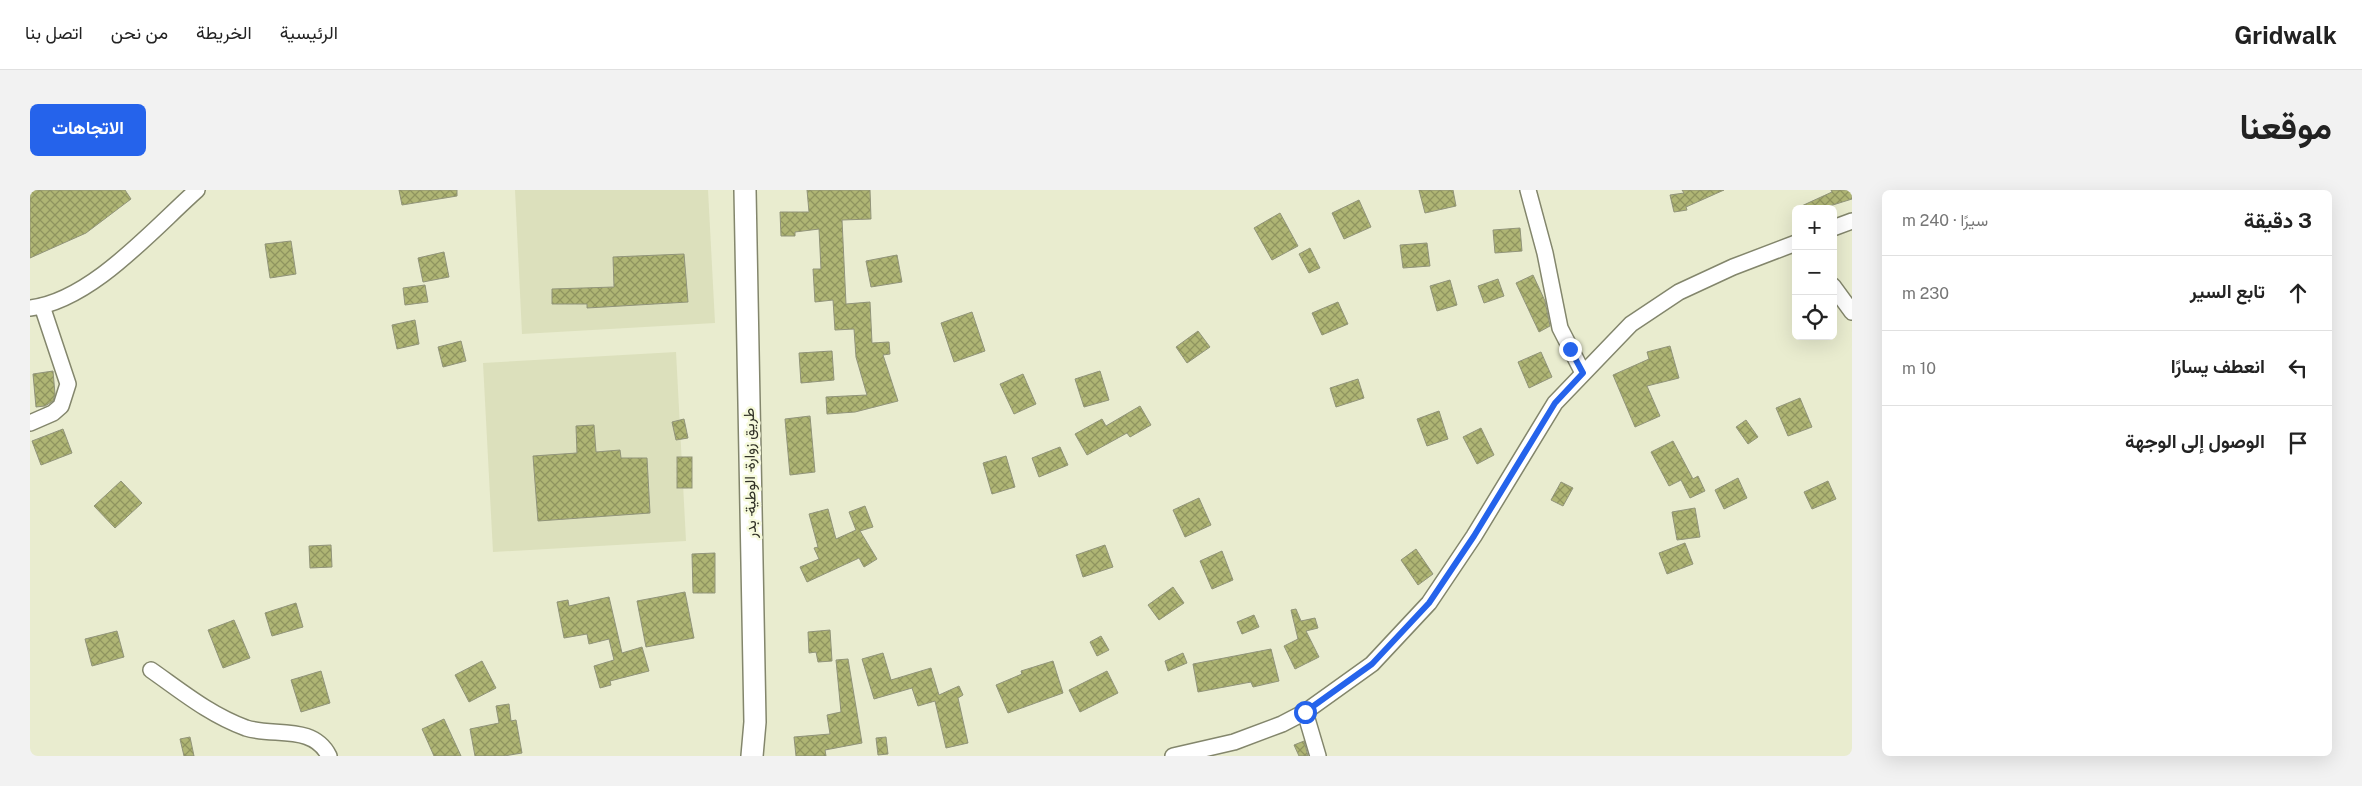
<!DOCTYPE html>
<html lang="ar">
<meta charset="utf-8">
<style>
:root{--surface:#fff;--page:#f2f2f2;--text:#222;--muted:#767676;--line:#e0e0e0;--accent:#2563eb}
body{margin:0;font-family:"Public Sans",Vazirmatn,sans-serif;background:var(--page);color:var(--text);direction:rtl}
.controls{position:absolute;right:15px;top:15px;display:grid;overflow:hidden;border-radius:8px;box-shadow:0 5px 20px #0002}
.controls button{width:45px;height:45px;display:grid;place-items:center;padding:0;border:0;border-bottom:1px solid var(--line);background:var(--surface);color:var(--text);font:25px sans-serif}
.stop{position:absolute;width:15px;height:15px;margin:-11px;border:4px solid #2563eb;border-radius:50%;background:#fff}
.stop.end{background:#2563eb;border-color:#fff;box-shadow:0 1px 5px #0008}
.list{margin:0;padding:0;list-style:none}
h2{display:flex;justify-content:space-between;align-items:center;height:65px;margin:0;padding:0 20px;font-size:21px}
h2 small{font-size:16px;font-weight:400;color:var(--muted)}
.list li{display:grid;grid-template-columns:32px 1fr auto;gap:15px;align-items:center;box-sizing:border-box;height:75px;padding:0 20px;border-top:1px solid var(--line)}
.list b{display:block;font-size:19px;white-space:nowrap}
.list em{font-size:16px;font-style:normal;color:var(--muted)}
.icon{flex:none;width:28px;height:28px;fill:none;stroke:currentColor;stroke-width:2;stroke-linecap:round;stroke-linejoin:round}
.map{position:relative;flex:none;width:1822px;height:566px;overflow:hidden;direction:ltr;border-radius:8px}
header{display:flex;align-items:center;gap:30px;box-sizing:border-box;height:70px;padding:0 25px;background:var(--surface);border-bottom:1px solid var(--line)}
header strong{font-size:24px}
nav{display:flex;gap:28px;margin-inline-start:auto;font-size:18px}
.intro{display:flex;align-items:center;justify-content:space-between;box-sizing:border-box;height:120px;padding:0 30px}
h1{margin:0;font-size:35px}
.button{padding:12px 22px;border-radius:8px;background:var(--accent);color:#fff;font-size:18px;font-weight:700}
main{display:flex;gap:30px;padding:0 30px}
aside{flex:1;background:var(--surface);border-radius:8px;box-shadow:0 5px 20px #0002}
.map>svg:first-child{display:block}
.built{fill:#dce0bc}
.building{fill:url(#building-cross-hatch);stroke:#919479}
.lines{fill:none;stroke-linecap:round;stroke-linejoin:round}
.minor-casing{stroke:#83866c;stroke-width:18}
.highway-casing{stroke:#83866c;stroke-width:24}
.minor{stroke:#fff;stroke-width:15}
.highway{stroke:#fff;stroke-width:21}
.route{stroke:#2563eb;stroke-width:6}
.labels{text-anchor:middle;stroke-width:5;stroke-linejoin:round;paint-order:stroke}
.street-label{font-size:15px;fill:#303126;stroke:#f6fadc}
</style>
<header>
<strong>Gridwalk</strong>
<nav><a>الرئيسية</a><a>الخريطة</a><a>من نحن</a><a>اتصل بنا</a></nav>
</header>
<div class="intro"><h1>موقعنا</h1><a class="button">الاتجاهات</a></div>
<main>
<aside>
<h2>3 دقيقة<small>سيرًا · 240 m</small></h2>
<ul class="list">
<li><svg class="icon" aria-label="ahead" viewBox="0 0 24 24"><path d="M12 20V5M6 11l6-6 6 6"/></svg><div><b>تابع السير</b></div><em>230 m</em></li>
<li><svg class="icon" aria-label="left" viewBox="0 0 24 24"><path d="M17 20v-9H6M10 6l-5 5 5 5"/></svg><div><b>انعطف يسارًا</b></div><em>10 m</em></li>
<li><svg class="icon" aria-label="arrive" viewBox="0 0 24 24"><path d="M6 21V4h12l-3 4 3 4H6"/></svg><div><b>الوصول إلى الوجهة</b></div></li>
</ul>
</aside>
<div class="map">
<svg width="1822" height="566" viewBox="0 0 1822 566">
<defs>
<pattern id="building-cross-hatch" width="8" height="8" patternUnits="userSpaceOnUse" patternTransform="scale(1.25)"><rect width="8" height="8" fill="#afb574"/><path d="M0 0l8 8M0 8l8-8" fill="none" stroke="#8f945f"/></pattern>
</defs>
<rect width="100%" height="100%" fill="#e9eccf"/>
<!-- built -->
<g class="built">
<polygon points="485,0 678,0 685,133 492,144"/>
<polygon points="646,162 656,351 463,362 453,173"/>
</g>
<!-- building -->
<g class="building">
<polygon points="0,0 95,0 101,9 56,43 0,68"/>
<polygon points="369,0 427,0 427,6 372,15"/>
<polygon points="777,0 840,0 841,29 812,30 816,114 840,112 842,153 859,152 860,164 853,165 868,211 825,222 797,224 796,207 837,205 826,167 824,139 805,140 803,110 785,112 783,79 791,79 789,39 765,42 765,46 751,46 750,22 779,22"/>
<polygon points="1389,0 1423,0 1426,16 1395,23"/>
<polygon points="1652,0 1694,0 1656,17 1657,20 1644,22 1640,5 1654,3"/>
<polygon points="1801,0 1822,0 1822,9 1790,19 1765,19 1802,2"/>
<polygon points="1329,10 1341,37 1314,49 1302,23"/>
<polygon points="1250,23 1268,56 1242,70 1224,38"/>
<polygon points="1490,38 1492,61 1465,63 1463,40"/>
<polygon points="261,51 266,84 240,88 235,54"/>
<polygon points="1397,53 1400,76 1373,78 1370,55"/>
<polygon points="1280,58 1290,78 1279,83 1269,64"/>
<polygon points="414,62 419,87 393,92 388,68"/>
<polygon points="654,64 658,112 557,118 557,114 522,114 522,99 584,97 583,67"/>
<polygon points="867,65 872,92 841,97 836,71"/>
<polygon points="1503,85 1515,111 1520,136 1509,142 1486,93"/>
<polygon points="1468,89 1474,106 1454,113 1448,96"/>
<polygon points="1420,90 1427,115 1407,121 1400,96"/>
<polygon points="395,95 398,112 375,115 373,98"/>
<polygon points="1308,112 1318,134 1292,145 1282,123"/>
<polygon points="942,122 955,161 924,172 911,133"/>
<polygon points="385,130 389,154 367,159 362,135"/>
<polygon points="1168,141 1180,157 1157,173 1146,157"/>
<polygon points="431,151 436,171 413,177 408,157"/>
<polygon points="1640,156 1649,188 1617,196 1630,226 1605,237 1583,185 1619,169 1617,162"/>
<polygon points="802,161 804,190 771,193 769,163"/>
<polygon points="1511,162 1522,187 1499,198 1488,172"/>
<polygon points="23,181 25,204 23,211 15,216 6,217 3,184"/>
<polygon points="1070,181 1079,210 1054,217 1045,189"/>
<polygon points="993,184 1006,214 984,224 970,194"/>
<polygon points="1328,189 1334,208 1306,217 1300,198"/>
<polygon points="1770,208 1782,237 1758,246 1746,218"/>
<polygon points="1110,216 1121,235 1100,247 1097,243 1057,265 1045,244 1072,229 1076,236"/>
<polygon points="1409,221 1418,249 1397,256 1387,229"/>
<polygon points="780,226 785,282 760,285 755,229"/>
<polygon points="654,229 658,248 646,250 642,232"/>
<polygon points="1716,230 1728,247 1718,254 1706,237"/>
<polygon points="564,235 566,262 590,260 591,268 617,268 620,323 508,331 503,266 547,263 546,236"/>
<polygon points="1451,238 1464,265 1447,274 1433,247"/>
<polygon points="33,239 42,263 11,275 2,251"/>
<polygon points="1643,251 1663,289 1668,286 1675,301 1660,308 1651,290 1639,296 1621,262"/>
<polygon points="1030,257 1038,275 1009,287 1002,268"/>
<polygon points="976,266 985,297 962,304 953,273"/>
<rect x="647" y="267" width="15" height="31"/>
<polygon points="1708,288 1717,308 1694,319 1685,300"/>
<polygon points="91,291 112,313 85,338 64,316"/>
<polygon points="1798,291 1806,309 1782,319 1774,302"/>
<polygon points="1531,292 1543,298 1533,316 1521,310"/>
<polygon points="1169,308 1181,335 1155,347 1143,320"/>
<polygon points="835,316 843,337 830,341 847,369 834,377 829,368 777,392 770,377 789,369 784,358 788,357 779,324 798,319 806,349 826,340 819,322"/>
<polygon points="1665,318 1670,347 1647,350 1642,322"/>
<polygon points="1655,353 1663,374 1637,384 1629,363"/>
<polygon points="301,355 302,377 280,378 279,356"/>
<polygon points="1075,355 1083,377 1053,387 1046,365"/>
<polygon points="1386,359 1403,384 1388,395 1371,370"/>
<polygon points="1192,361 1203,390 1182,399 1170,371"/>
<polygon points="685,363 685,403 663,403 662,364"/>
<polygon points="1143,397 1154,413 1129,430 1118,415"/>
<polygon points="655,402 664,448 616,457 607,411"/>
<polygon points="579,407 592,463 612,457 619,481 580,491 581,495 570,498 564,476 584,470 579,449 559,454 557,444 534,448 527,412 538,410 539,416"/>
<polygon points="266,413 273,437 242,446 235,423"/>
<polygon points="1266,419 1271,431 1285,428 1288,438 1276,441 1289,467 1265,479 1254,456 1268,449 1261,420"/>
<polygon points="1224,425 1229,437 1212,444 1207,432"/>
<polygon points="204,430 220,468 193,478 178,440"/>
<polygon points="800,440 802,471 788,472 786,462 779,463 778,442"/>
<polygon points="87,441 94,467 62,476 55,449"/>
<polygon points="1071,446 1079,460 1067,466 1060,452"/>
<polygon points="1241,459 1249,491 1223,497 1221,492 1168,502 1163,474"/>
<polygon points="853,463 861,490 901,478 909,505 929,496 933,505 928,508 938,553 916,558 905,511 888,516 882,498 844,509 832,469"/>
<polygon points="1153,463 1157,473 1138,481 1135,471"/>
<polygon points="818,469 832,553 795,560 796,566 766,566 764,547 800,544 797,525 811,522 806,470"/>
<polygon points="452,471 466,498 439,512 425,485"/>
<polygon points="1023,471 1033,503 978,523 966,495 992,484 991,481"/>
<polygon points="291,481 300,513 271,522 261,490"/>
<polygon points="1077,481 1088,503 1050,522 1039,500"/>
<polygon points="479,514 481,531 486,530 492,563 474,566 445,566 440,539 469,533 466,516"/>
<polygon points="414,529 431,566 404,566 392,539"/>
<polygon points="160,547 164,566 154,566 150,549"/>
<polygon points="856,547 858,564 848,565 846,548"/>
<polygon points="1274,551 1278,566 1269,566 1264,555"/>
</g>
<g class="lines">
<defs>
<g id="minor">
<polyline points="1498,0 1515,63 1530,138 1553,183"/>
<polyline points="1803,38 1822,31"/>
<polyline points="1803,96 1822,122"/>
<path d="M0,118C61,111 122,40 167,0"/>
<polyline points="0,233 23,223 31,216 38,194 12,116"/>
<path d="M121,480C151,501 180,525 216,538C244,547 283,534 299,566"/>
<polyline points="1275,522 1288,566"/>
<polyline points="1143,566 1204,552 1252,534 1275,522 1342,474 1399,413 1444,346 1525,213 1601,134 1649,102 1703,77 1766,53"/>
</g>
<polyline id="highway" points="715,0 725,532 722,566"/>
</defs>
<!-- minor casing -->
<use href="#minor" class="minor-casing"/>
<!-- highway casing -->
<use href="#highway" class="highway-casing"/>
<!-- minor -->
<use href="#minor" class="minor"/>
<!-- highway -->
<use href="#highway" class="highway"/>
</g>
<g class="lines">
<!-- route -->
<polyline class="route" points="1275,522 1342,474 1399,413 1444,346 1525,213 1553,183 1540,159"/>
</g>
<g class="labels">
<!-- street labels -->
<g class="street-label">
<text transform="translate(720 283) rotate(-91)" y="5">طريق زوارة- الوطية- بدر</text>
</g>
</g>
</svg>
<div class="controls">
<button>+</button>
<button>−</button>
<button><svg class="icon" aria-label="locate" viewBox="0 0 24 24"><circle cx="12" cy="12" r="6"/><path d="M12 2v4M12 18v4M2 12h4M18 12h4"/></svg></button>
</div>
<div class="stop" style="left:1275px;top:522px"></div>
<div class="stop end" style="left:1540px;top:159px"></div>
</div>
</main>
